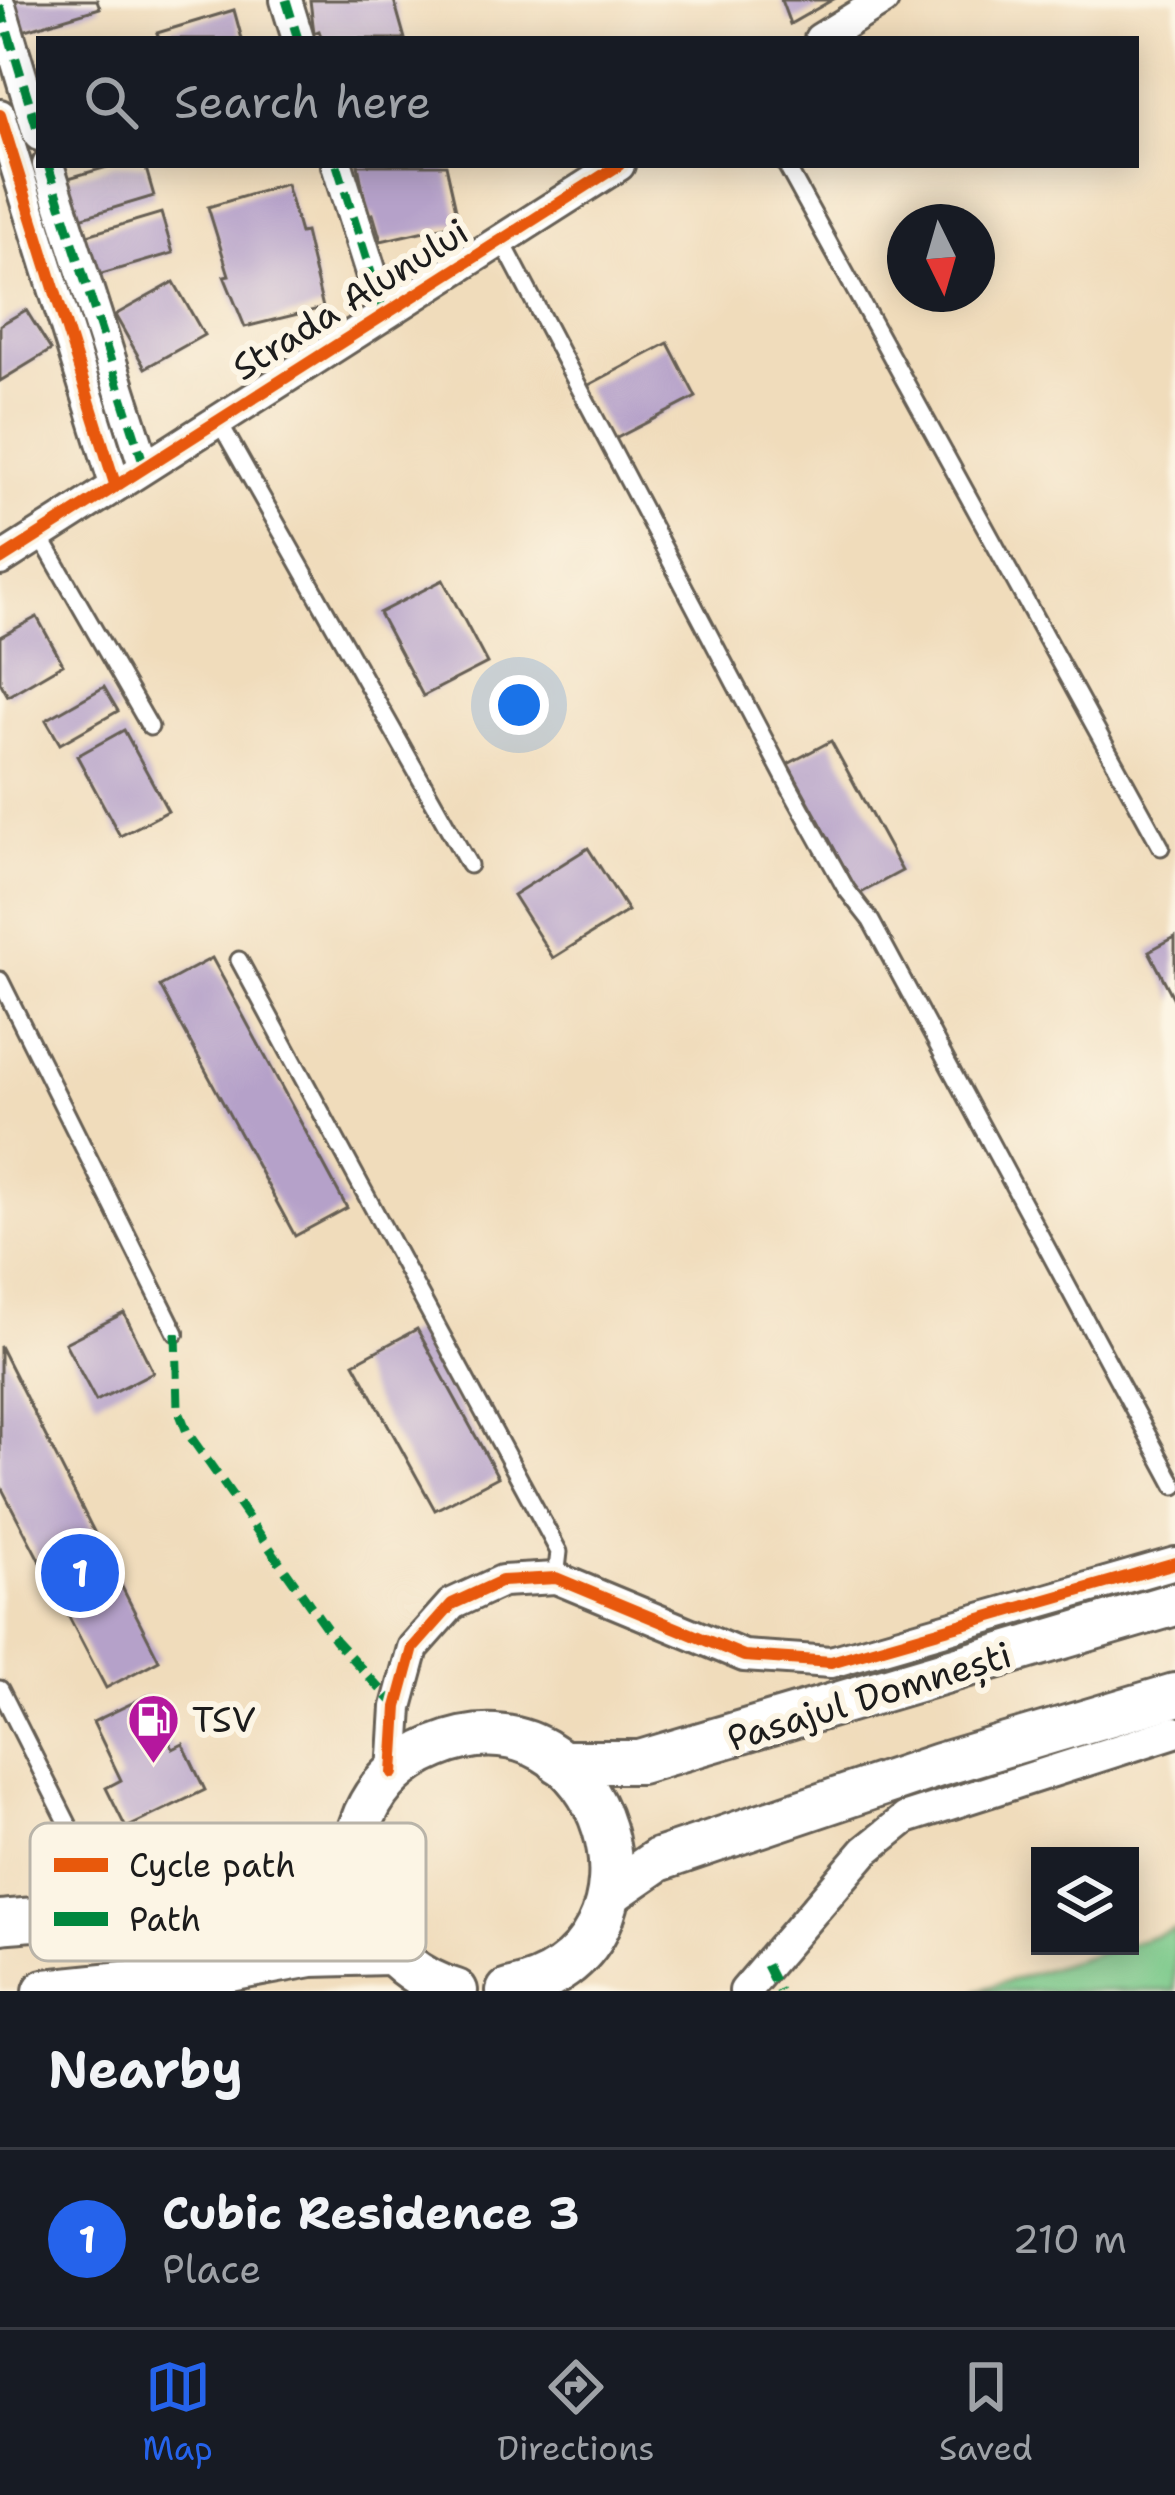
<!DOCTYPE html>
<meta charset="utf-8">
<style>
:root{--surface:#171b24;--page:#242831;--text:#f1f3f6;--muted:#9ea1a6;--line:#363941;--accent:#2563eb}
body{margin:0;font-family:"Shantell Sans",sans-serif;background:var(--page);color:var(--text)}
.controls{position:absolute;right:36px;bottom:36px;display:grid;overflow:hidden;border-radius:0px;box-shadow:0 6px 30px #0003}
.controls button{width:108px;height:108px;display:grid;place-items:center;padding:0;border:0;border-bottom:3px solid var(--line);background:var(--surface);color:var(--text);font:60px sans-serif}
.compass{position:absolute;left:887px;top:204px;width:108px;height:108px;border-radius:50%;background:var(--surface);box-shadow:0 6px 30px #0003;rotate:175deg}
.you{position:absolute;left:519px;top:705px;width:42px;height:42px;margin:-30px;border:9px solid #fff;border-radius:50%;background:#1a73e8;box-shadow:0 0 0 18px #1a73e833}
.badge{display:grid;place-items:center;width:78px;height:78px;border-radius:50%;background:var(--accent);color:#fff;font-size:39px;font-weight:700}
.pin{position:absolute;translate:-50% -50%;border:6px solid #fff;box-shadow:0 3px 12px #0006}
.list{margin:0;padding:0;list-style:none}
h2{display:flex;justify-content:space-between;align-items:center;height:156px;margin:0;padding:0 48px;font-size:51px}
h2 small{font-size:39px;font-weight:400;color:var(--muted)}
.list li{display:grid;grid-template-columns:78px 1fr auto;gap:36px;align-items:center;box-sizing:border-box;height:180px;padding:0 48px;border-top:3px solid var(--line)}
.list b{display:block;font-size:45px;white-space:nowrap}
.list p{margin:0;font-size:39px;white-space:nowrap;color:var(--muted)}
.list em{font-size:39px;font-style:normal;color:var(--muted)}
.icon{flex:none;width:66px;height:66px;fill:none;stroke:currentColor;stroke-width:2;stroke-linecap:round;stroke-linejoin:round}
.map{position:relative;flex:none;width:1175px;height:1991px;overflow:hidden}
.search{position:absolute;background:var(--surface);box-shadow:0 6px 30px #0003;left:36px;right:36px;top:36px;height:132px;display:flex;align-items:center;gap:30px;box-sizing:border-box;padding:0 42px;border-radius:0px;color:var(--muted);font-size:45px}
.sheet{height:336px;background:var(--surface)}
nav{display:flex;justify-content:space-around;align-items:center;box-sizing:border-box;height:168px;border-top:3px solid var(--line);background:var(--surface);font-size:33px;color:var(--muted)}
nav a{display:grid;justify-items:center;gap:6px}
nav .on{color:var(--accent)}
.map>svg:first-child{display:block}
.green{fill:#78c888;stroke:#4a7252;stroke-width:3}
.building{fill:#b5a1c9}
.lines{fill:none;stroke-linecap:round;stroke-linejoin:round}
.lane-casing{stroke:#665f54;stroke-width:21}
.street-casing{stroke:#665f54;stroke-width:36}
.secondary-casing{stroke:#665f54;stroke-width:48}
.lane{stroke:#fff;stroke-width:15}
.street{stroke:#fff;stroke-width:30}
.secondary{stroke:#fff;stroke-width:42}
.quiet{stroke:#00873e;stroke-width:9;stroke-dasharray:18 9;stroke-linecap:butt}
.cycleway-casing{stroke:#fcf5e5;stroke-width:20}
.cycleway{stroke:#e8590c;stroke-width:12}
.labels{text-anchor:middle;stroke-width:12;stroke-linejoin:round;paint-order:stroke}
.street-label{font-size:36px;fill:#1c1c1c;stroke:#fcf5e5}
.poi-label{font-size:36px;fill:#1c1c1c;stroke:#fcf5e5;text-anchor:start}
.key{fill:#fcf5e5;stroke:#b9b4a9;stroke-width:3}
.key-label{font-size:33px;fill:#1c1c1c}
</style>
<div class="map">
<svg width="1175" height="1991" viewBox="0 0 1175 1991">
<rect width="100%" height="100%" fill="#fcf5e5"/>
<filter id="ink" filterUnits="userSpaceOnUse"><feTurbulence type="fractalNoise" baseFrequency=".00833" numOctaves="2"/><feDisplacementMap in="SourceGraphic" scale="24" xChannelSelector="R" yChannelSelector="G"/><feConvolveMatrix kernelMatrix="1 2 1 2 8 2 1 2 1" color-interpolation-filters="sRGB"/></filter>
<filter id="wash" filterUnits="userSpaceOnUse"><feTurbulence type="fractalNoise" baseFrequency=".004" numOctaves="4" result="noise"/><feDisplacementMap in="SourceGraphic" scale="48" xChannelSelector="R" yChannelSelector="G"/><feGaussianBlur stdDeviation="2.7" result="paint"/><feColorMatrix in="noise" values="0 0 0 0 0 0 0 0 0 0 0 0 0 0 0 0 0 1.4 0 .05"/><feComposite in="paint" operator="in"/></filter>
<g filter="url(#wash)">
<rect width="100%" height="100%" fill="#f0dcbb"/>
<!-- green -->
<polygon class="green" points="1175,1929 1175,1991 976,1991"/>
<g id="blocks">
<!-- building -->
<g class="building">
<polygon points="14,0 97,0 100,8 23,31"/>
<polygon points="310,0 394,0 405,39 322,39 319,31 314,33"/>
<polygon points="781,0 832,0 790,24"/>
<polygon points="234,10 242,39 159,39 157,33"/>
<polygon points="114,165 145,165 154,196 77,219 65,179"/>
<polygon points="358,165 446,165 459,223 381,241 373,214 368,216"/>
<polygon points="286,184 300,233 305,232 323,308 245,327 224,276 229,275 208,207"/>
<polygon points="161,213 173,253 95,276 84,236"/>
<polygon points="174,282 204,335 145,368 115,315"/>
<polygon points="26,310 51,350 0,381 0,325"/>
<polygon points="668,343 696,397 613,440 585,387"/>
<polygon points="443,580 487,663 423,696 379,613"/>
<polygon points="37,617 63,664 8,696 0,682 0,637"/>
<polygon points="104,687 118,711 60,744 46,720"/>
<polygon points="124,730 168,811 120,836 77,756"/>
<polygon points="831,741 902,871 859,894 788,764"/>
<polygon points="588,848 628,911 553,958 513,895"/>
<polygon points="1175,937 1175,1001 1149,951"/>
<polygon points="212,958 347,1208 295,1236 160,986"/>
<polygon points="124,1313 153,1372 96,1401 65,1343"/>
<polygon points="417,1329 498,1477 435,1510 354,1363"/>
<polygon points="0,1346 159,1660 106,1688 0,1485"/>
<polygon points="147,1696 173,1749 183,1744 205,1790 126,1828 106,1788 121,1780 93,1722"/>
</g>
</g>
</g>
<g filter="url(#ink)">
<use href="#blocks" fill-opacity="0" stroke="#665f54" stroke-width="3"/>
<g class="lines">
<defs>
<g id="lane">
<polyline points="786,165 1161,847"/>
<polyline points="501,239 791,790 846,889 871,921 1175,1486"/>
<polyline points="217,418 469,865"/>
<polyline points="39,534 150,727"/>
<polyline points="239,960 559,1552 556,1578"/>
<polyline points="0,980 176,1333"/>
<polyline points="0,1689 112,1911"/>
</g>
<g id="street">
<polyline points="286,0 298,39"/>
<polyline points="0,6 39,135"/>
<polyline points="820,39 883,0"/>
<polyline points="0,115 115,484"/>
<polyline points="48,165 144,465"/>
<polyline points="337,165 384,314"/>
<polyline points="0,560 619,165"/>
<polyline points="393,1773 397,1707 413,1648 452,1604 502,1581 556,1578 744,1656 831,1662 1175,1563"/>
<polyline points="745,1991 865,1851 906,1818 1175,1732"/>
</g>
<g id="secondary">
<polyline points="559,1762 640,1762 1175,1604"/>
<polyline points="610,1893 658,1860 939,1765 1175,1695"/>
<path d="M0,1922C111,1911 265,1914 356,1844"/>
<polyline points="45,1991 202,1975 311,1955 388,1953"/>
<path d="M456,1991C381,1969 331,1891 365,1814C379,1783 404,1760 436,1747C605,1677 691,1954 508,1991"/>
</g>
</defs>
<!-- lane casing -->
<use href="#lane" class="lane-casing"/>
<!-- street casing -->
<use href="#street" class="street-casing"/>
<!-- secondary casing -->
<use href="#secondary" class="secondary-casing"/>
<!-- lane -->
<use href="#lane" class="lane"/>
<!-- street -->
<use href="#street" class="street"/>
<!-- secondary -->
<use href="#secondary" class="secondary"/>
<!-- quiet -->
<g class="quiet">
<polyline points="286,0 298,39"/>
<polyline points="880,0 880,1"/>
<polyline points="0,6 39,135"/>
<polyline points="48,165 144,465"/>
<polyline points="337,165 384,314"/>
<polyline points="176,1333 178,1409 187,1432 335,1640 397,1707"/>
<polyline points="766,1965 779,1991"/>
</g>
<defs>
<g id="cycleway">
<polyline points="0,115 115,484"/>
<polyline points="0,560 619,165"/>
<polyline points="393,1773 397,1707 413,1648 452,1604 502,1581 556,1578 744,1656 831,1662 1175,1563"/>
</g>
</defs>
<!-- cycleway casing -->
<use href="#cycleway" class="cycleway-casing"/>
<!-- cycleway -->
<use href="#cycleway" class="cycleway"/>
</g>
</g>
<!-- icons -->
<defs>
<symbol id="fuel-pin" viewBox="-11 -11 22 30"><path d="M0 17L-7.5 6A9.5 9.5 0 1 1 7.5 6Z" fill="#b5179e" stroke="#fcf5e5"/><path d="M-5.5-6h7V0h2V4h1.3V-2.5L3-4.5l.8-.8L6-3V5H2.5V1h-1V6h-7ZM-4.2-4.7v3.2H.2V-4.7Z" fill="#fff"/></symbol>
</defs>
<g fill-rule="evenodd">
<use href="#fuel-pin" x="124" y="1690" width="59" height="81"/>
</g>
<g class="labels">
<!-- street labels -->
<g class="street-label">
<text transform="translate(350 299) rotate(-32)" y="13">Strada Alunului</text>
<text transform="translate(869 1696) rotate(-17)" y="13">Pasajul Domnești</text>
</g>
<!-- poi labels -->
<g class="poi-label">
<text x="192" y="1732">TSV</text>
</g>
</g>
<!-- legend -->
<rect x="30" y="1823" width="396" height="138" rx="18" class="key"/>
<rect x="54" y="1858" width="54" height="14" fill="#e8590c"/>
<rect x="54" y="1912" width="54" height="14" fill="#00873e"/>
<g class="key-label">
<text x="129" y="1877">Cycle path</text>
<text x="129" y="1931">Path</text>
</g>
</svg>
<div class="controls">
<button><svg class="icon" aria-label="layers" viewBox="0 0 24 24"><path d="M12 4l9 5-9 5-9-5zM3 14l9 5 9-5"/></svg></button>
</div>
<svg class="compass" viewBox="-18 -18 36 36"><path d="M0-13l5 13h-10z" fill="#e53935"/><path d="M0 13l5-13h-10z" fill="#9ea1a6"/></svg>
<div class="you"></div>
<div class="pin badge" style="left:80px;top:1573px">1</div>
<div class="search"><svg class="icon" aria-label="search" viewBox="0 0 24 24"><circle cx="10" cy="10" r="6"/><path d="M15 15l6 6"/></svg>Search here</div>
</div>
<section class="sheet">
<h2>Nearby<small></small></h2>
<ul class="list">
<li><span class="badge">1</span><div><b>Cubic Residence 3</b><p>Place</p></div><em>210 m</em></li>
</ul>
</section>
<nav>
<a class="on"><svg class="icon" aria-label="map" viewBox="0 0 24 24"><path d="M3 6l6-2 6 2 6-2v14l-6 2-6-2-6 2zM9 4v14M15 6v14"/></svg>Map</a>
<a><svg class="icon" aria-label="directions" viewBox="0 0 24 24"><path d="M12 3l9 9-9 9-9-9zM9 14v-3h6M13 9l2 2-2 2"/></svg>Directions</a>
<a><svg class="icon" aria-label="saved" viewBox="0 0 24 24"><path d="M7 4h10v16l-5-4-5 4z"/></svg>Saved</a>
</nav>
